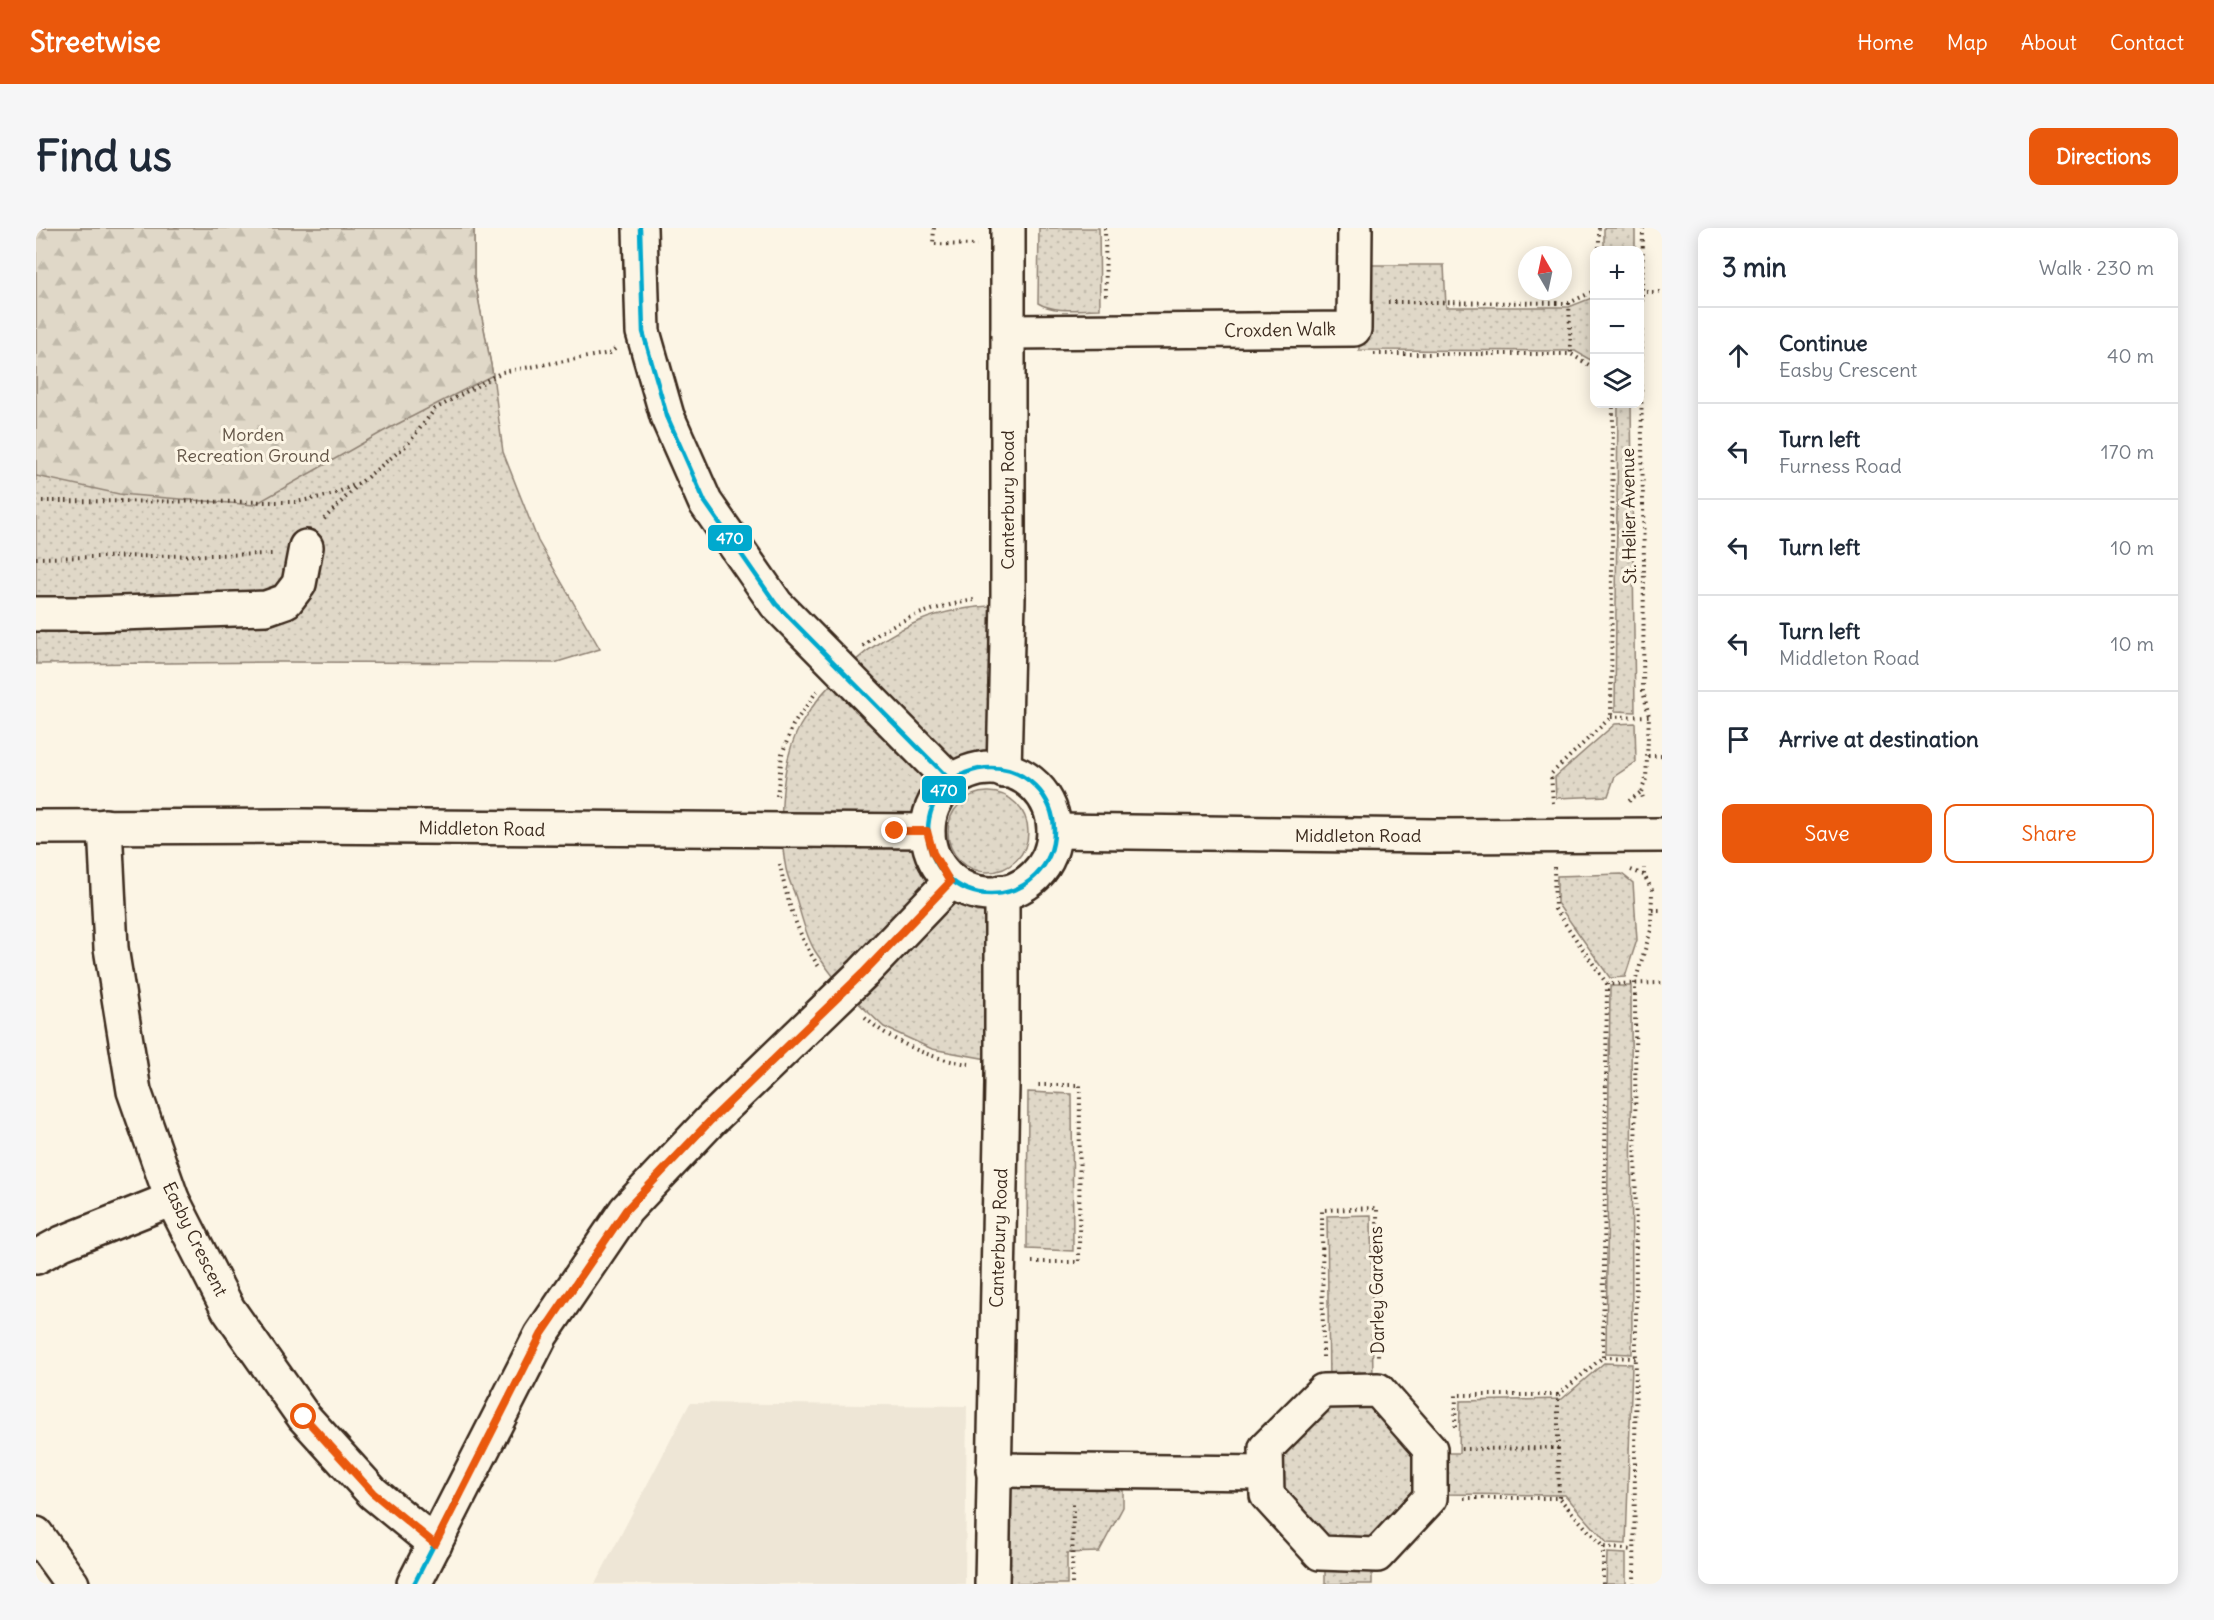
<!DOCTYPE html>
<meta charset="utf-8">
<style>
:root{--surface:#fff;--page:#f6f6f7;--text:#1f2937;--muted:#747a83;--line:#e0e1e3;--accent:#ea580c}
body{margin:0;font-family:Delius,sans-serif;background:var(--page);color:var(--text)}
.controls{position:absolute;right:18px;top:18px;display:grid;overflow:hidden;border-radius:12px;box-shadow:0 3px 15px #0003}
.controls button{width:54px;height:54px;display:grid;place-items:center;padding:0;border:0;border-bottom:2px solid var(--line);background:var(--surface);color:var(--text);font:30px sans-serif}
.compass{position:absolute;left:1482px;top:18px;width:54px;height:54px;border-radius:50%;background:var(--surface);box-shadow:0 3px 15px #0003;rotate:351deg}
.stop{position:absolute;width:18px;height:18px;margin:-14px;border:4px solid #ea580c;border-radius:50%;background:#fff}
.stop.end{background:#ea580c;border-color:#fff;box-shadow:0 2px 6px #0008}
.list{margin:0;padding:0;list-style:none}
h2{display:flex;justify-content:space-between;align-items:center;height:78px;margin:0;padding:0 24px;font-size:26px}
h2 small{font-size:20px;font-weight:400;color:var(--muted)}
.list li{display:grid;grid-template-columns:39px 1fr auto;gap:18px;align-items:center;box-sizing:border-box;height:96px;padding:0 24px;border-top:2px solid var(--line)}
.list b{display:block;font-size:22px;white-space:nowrap}
.list p{margin:0;font-size:20px;white-space:nowrap;color:var(--muted)}
.list em{font-size:20px;font-style:normal;color:var(--muted)}
.actions{display:flex;gap:12px;padding:18px 24px}
.actions a{flex:1;padding:14px 0;border:2px solid var(--accent);border-radius:12px;text-align:center;font-size:21px;color:var(--accent)}
.actions .main{background:var(--accent);color:#fff}
.icon{flex:none;width:33px;height:33px;fill:none;stroke:currentColor;stroke-width:2;stroke-linecap:round;stroke-linejoin:round}
.map{position:relative;flex:none;width:1626px;height:1356px;overflow:hidden;border-radius:12px}
header{display:flex;align-items:center;gap:36px;box-sizing:border-box;height:84px;padding:0 30px;background:var(--accent);color:#fff}
header strong{font-size:28px}
nav{display:flex;gap:33px;margin-inline-start:auto;font-size:21px}
.intro{display:flex;align-items:center;justify-content:space-between;box-sizing:border-box;height:144px;padding:0 36px}
h1{margin:0;font-size:42px}
.button{padding:15px 27px;border-radius:12px;background:var(--accent);color:#fff;font-size:21px;font-weight:700}
main{display:flex;gap:36px;padding:0 36px}
aside{flex:1;background:var(--surface);border-radius:12px;box-shadow:0 3px 15px #0003}
.map>svg:first-child{display:block}
.built{fill:#eee6d6}
.grass{fill:url(#grass-dots);stroke:#8e8173;stroke-width:1.5}
.forest{fill:url(#forest-firs);stroke:#8e8173;stroke-width:1.5}
.lines{fill:none;stroke-linecap:round;stroke-linejoin:round}
.minor-casing{stroke:#3b2a1e;stroke-width:38}
.path{stroke:#3b2a1e;stroke-width:4;stroke-dasharray:1.5 4.5;stroke-linecap:butt}
.minor{stroke:#fcf5e5;stroke-width:33}
.bus-1-casing{stroke:#fcf5e5;stroke-width:9}
.bus-1{stroke:#00a9ce;stroke-width:4.5}
.route{stroke:#ea580c;stroke-width:8}
.labels{text-anchor:middle;stroke-width:6;stroke-linejoin:round;paint-order:stroke}
.street-label{font-size:18px;fill:#3b2a1e;stroke:#fcf5e5}
.park-label{font-size:18px;fill:#645648;stroke:#fcf5e5}
.line-badge{stroke:#fcf5e5;stroke-width:2}
.badge-label{font-size:16px;text-anchor:middle;font-weight:bold;fill:#fff}
</style>
<header>
<strong>Streetwise</strong>
<nav><a>Home</a><a>Map</a><a>About</a><a>Contact</a></nav>
</header>
<div class="intro"><h1>Find us</h1><a class="button">Directions</a></div>
<main>
<div class="map">
<svg width="1626" height="1356" viewBox="0 0 1626 1356">
<defs>
<pattern id="grass-dots" width="8" height="8" patternUnits="userSpaceOnUse" patternTransform="scale(1.5)"><rect width="8" height="8" fill="#e0d8c8"/><path d="M2 2h.1M6 6h.1" fill="none" stroke="#c1baab" stroke-width="1.8" stroke-linecap="round"/></pattern>
<pattern id="forest-firs" width="22" height="20" patternUnits="userSpaceOnUse" patternTransform="scale(1.5)"><rect width="22" height="20" fill="#e0d8c8"/><path d="M5 1l3.5 6h-7zM16 11l3.5 6h-7z" fill="#c1baab"/></pattern>
</defs>
<rect width="100%" height="100%" fill="#fcf5e5"/>
<filter id="ink" filterUnits="userSpaceOnUse"><feTurbulence type="fractalNoise" baseFrequency=".0167" numOctaves="2"/><feDisplacementMap in="SourceGraphic" scale="12" xChannelSelector="R" yChannelSelector="G"/><feConvolveMatrix kernelMatrix="1 2 1 2 8 2 1 2 1" color-interpolation-filters="sRGB"/></filter>
<g filter="url(#ink)">
<!-- built -->
<polygon class="built" points="654,1175 931,1178 929,1356 559,1356"/>
<!-- grass -->
<g class="grass">
<polygon points="0,0 438,0 438,49 457,147 467,224 502,313 564,421 518,435 244,434 0,436"/>
<path d="M1003,0H1063L1064,81C1044,81 1018,85 1002,75Z"/>
<rect x="1568" y="0" width="31" height="22"/>
<polygon points="1325,37 1408,37 1410,79 1533,79 1558,69 1558,134 1539,123 1323,122"/>
<polygon points="1582,176 1595,176 1599,484 1579,483"/>
<path d="M966,377L964,529C947,529 930,530 914,537C907,539 901,547 896,552C863,581 872,625 893,658L803,756C795,745 786,734 779,723C769,707 765,685 759,667C756,659 752,650 750,641C742,601 744,534 764,498C789,454 835,413 881,394C908,382 937,379 966,377Z"/>
<polygon points="1599,495 1600,534 1579,548 1572,568 1520,570 1519,549 1579,496"/>
<circle cx="952" cy="604" r="40"/>
<polygon points="1586,646 1597,655 1601,712 1589,749 1574,750 1521,675 1521,648"/>
<polygon points="913,671 941,684 960,682 957,832 896,821 848,799 816,769"/>
<polygon points="1574,758 1595,758 1596,1126 1570,1125"/>
<polygon points="992,864 1036,866 1037,1023 991,1021"/>
<polygon points="1335,987 1337,1155 1293,1156 1291,988"/>
<polygon points="1568,1135 1596,1136 1590,1316 1571,1315 1529,1267 1400,1266 1400,1225 1423,1225 1424,1173 1526,1171"/>
<polygon points="1340,1168 1388,1223 1394,1266 1337,1319 1288,1319 1236,1265 1237,1223 1290,1170"/>
<polygon points="965,1242 1087,1248 1087,1279 1063,1324 1031,1325 1031,1356 966,1356"/>
<polygon points="1571,1325 1590,1326 1590,1356 1570,1356"/>
<polygon points="1289,1330 1336,1333 1336,1356 1289,1356"/>
</g>
<!-- forest -->
<polygon class="forest" points="0,0 438,0 438,49 457,147 348,203 218,277 83,266 0,248"/>
<g class="lines">
<defs>
<g id="minor">
<polyline points="604,0 607,104 631,188 669,274 740,376 915,553"/>
<polyline points="972,104 1318,101 1319,0"/>
<polyline points="0,386 56,386 230,380 250,373 263,356 270,319"/>
<circle cx="955" cy="603" r="63"/>
<polyline points="968,543 972,370 972,0"/>
<polyline points="69,598 75,720 98,863 136,971 192,1081 268,1189 337,1265 399,1316"/>
<polyline points="0,599 261,598 891,603"/>
<polyline points="1019,603 1398,608 1626,607"/>
<polyline points="0,1029 26,1015 136,971"/>
<polygon points="1342,1162 1394,1221 1394,1270 1341,1327 1284,1325 1231,1267 1230,1220 1287,1163"/>
<polyline points="957,1242 1230,1245"/>
<polyline points="0,1306 36,1356"/>
<polyline points="378,1356 505,1107 590,982 675,892 827,745 914,654"/>
<polyline points="956,1356 966,857 966,664"/>
</g>
</defs>
<!-- minor casing -->
<use href="#minor" class="minor-casing"/>
<!-- path -->
<g class="path">
<polyline points="898,0 897,16 941,17"/>
<polyline points="1069,0 1070,71"/>
<polyline points="1563,0 1563,22"/>
<polyline points="1607,0 1605,153 1608,335 1607,463 1613,488 1610,551 1605,564 1608,573"/>
<polyline points="1604,64 1626,64"/>
<polyline points="1352,74 1533,75 1558,63"/>
<polyline points="1533,75 1535,126"/>
<polyline points="1338,126 1535,126 1558,140"/>
<polyline points="0,273 260,274 295,267 323,255"/>
<polyline points="288,291 325,254 371,217 399,181 466,144 574,125 579,121"/>
<polyline points="0,330 236,326"/>
<path d="M827,418C856,391 900,379 938,372"/>
<polyline points="1575,489 1613,488"/>
<polyline points="1612,528 1626,528"/>
<polyline points="741,568 746,526 757,497 781,463"/>
<polyline points="1593,573 1605,564"/>
<polyline points="1517,575 1515,546 1575,489 1577,176"/>
<path d="M744,636C750,671 763,711 784,740"/>
<polyline points="1518,639 1519,681 1571,756 1626,755"/>
<polyline points="1595,642 1608,647"/>
<polyline points="1616,682 1626,682"/>
<path d="M829,790C857,814 896,832 933,836"/>
<polyline points="996,1034 1043,1034 1044,857 1000,857"/>
<polyline points="1287,1129 1286,982 1341,980 1342,1128"/>
<polyline points="1567,1129 1571,756"/>
<polyline points="1419,1199 1420,1167 1522,1167"/>
<polyline points="1522,1220 1523,1270"/>
<polyline points="1425,1221 1522,1220 1522,1167 1567,1129 1600,1130"/>
<polyline points="1428,1270 1523,1270 1567,1319 1598,1322"/>
<polyline points="1036,1356 1037,1276"/>
<polyline points="1567,1356 1567,1319"/>
<polyline points="1598,1356 1600,1112 1599,754 1615,702 1616,662 1608,647 1608,640"/>
</g>
<!-- minor -->
<use href="#minor" class="minor"/>
<defs>
<g id="bus-1">
<polyline points="604,0 607,104 631,188 669,274 740,376 915,553"/>
<circle cx="955" cy="603" r="63"/>
<polyline points="378,1356 505,1107 590,982 675,892 827,745 914,654"/>
</g>
</defs>
<!-- bus-1 casing -->
<use href="#bus-1" class="bus-1-casing"/>
<!-- bus-1 -->
<use href="#bus-1" class="bus-1"/>
</g>
</g>
<g class="lines" filter="url(#ink)">
<!-- route -->
<polyline class="route" points="268,1189 337,1265 399,1316 505,1107 590,982 675,892 827,745 914,654 897,625 891,603 859,603"/>
</g>
<g class="labels">
<!-- street labels -->
<g class="street-label">
<text transform="translate(1244 102) rotate(-1)" y="6">Croxden Walk</text>
<text transform="translate(972 272) rotate(-90)" y="6">Canterbury Road</text>
<text transform="translate(1593 288) rotate(-91)" y="6">St. Helier Avenue</text>
<text transform="translate(446 601) rotate(1)" y="6">Middleton Road</text>
<text x="1322" y="614">Middleton Road</text>
<text transform="translate(963 1010) rotate(-88)" y="6">Canterbury Road</text>
<text transform="translate(159 1011) rotate(64)" y="6">Easby Crescent</text>
<text transform="translate(1341 1062) rotate(-91)" y="6">Darley Gardens</text>
</g>
<!-- park labels -->
<g class="park-label">
<text x="217" y="213">Morden<tspan x="217" dy="21">Recreation Ground</tspan></text>
</g>
</g>
<g class="line-badge">
<rect x="671" y="296" width="46" height="28" rx="6" fill="#00a9ce"/>
<rect x="885" y="547" width="46" height="29" rx="6" fill="#00a9ce"/>
</g>
<g class="badge-label">
<text x="694" y="316">470</text>
<text x="908" y="568">470</text>
</g>
</svg>
<div class="controls">
<button>+</button>
<button>−</button>
<button><svg class="icon" aria-label="layers" viewBox="0 0 24 24"><path d="M12 4l9 5-9 5-9-5zM3 14l9 5 9-5"/></svg></button>
</div>
<svg class="compass" viewBox="-18 -18 36 36"><path d="M0-13l5 13h-10z" fill="#e53935"/><path d="M0 13l5-13h-10z" fill="#747a83"/></svg>
<div class="stop" style="left:268px;top:1189px"></div>
<div class="stop end" style="left:859px;top:603px"></div>
</div>
<aside>
<h2>3 min<small>Walk · 230 m</small></h2>
<ul class="list">
<li><svg class="icon" aria-label="ahead" viewBox="0 0 24 24"><path d="M12 20V5M6 11l6-6 6 6"/></svg><div><b>Continue</b><p>Easby Crescent</p></div><em>40 m</em></li>
<li><svg class="icon" aria-label="left" viewBox="0 0 24 24"><path d="M17 20v-9H6M10 6l-5 5 5 5"/></svg><div><b>Turn left</b><p>Furness Road</p></div><em>170 m</em></li>
<li><svg class="icon" aria-label="left" viewBox="0 0 24 24"><path d="M17 20v-9H6M10 6l-5 5 5 5"/></svg><div><b>Turn left</b></div><em>10 m</em></li>
<li><svg class="icon" aria-label="left" viewBox="0 0 24 24"><path d="M17 20v-9H6M10 6l-5 5 5 5"/></svg><div><b>Turn left</b><p>Middleton Road</p></div><em>10 m</em></li>
<li><svg class="icon" aria-label="arrive" viewBox="0 0 24 24"><path d="M6 21V4h12l-3 4 3 4H6"/></svg><div><b>Arrive at destination</b></div></li>
</ul>
<div class="actions"><a class="main">Save</a><a>Share</a></div>
</aside>
</main>
